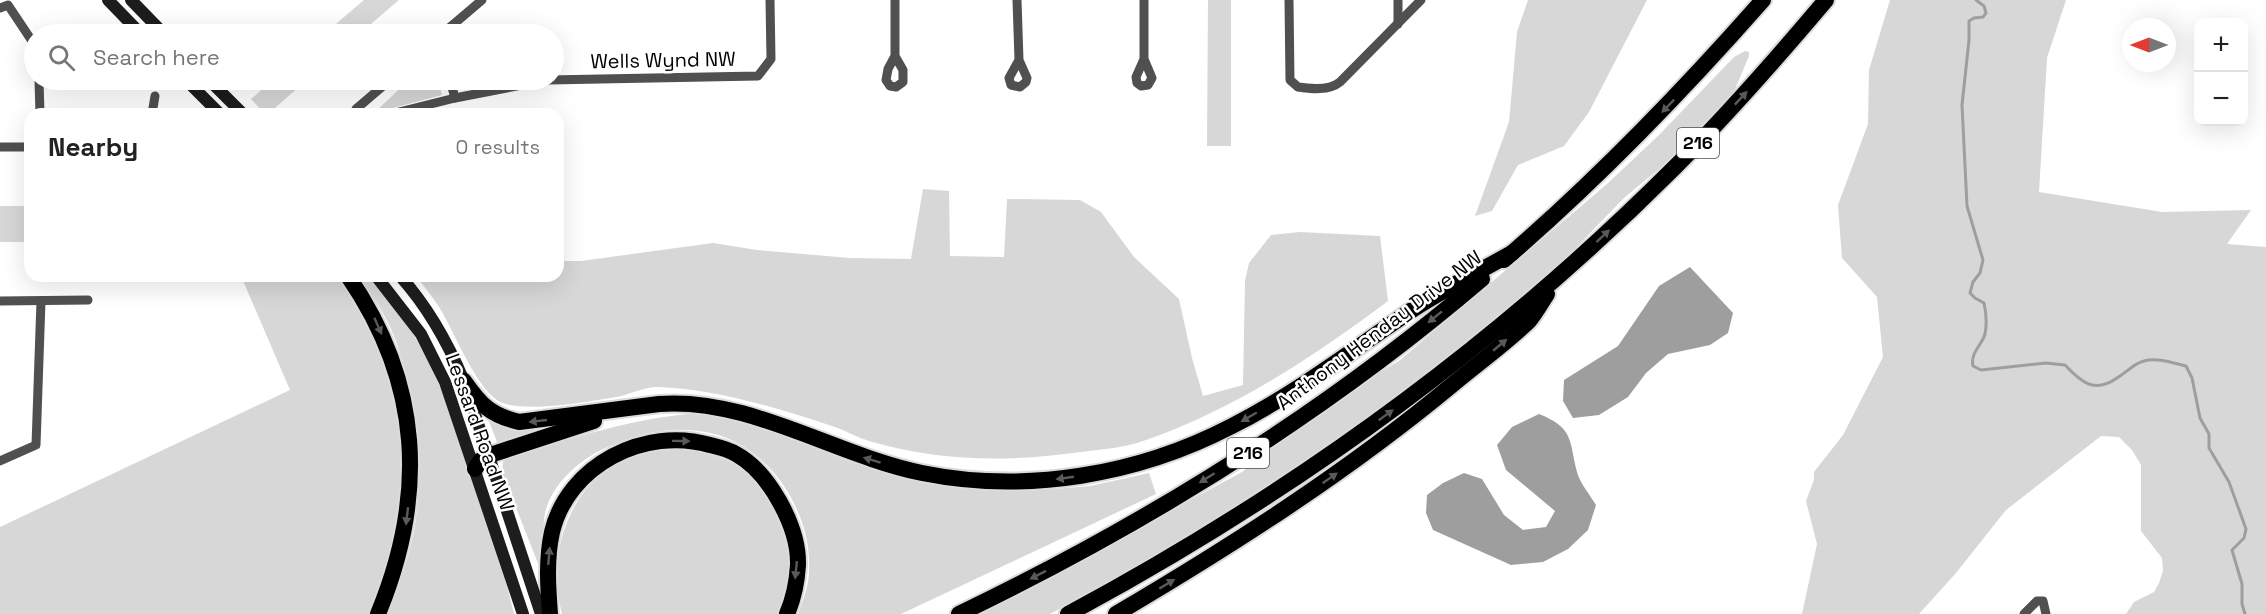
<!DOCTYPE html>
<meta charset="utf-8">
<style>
:root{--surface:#fff;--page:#f2f2f2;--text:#222;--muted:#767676;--line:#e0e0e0}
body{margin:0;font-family:"Space Grotesk",sans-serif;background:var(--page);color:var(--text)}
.controls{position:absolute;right:18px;top:18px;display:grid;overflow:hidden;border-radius:12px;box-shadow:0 6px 24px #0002}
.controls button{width:54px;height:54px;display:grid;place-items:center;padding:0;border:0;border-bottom:2px solid var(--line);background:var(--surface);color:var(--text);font:30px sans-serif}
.compass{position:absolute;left:2122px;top:18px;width:54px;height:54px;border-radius:50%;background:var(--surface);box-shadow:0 6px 24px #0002;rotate:270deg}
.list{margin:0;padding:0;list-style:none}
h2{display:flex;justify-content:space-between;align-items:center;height:78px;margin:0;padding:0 24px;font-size:26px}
h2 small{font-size:20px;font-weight:400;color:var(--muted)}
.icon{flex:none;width:33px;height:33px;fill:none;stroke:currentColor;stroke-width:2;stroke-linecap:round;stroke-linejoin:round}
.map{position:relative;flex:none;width:2266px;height:614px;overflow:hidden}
.search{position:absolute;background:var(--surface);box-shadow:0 6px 24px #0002;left:24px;top:24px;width:540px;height:66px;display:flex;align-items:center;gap:15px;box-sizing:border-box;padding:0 21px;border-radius:33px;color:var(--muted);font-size:22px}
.panel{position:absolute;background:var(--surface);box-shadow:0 6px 24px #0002;left:24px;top:108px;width:540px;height:174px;border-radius:18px}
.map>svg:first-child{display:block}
.green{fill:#d7d7d7}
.water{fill:#9e9e9e}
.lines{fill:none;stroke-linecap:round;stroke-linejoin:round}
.stream{stroke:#9e9e9e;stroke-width:3}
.highway-casing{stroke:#dbdbdb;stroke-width:20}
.street{stroke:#505050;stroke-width:9}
.secondary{stroke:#1d1d1d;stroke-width:12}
.highway{stroke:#000;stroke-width:16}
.oneway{fill:#595959}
.labels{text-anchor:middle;stroke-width:5;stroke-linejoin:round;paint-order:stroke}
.shield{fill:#fff;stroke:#4c4c4c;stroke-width:1.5}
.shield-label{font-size:18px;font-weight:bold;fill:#000}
.street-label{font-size:20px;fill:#000;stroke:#fff}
</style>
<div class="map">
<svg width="2266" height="614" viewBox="0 0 2266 614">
<rect width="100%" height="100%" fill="#fff"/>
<!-- green -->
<g class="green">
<polygon points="364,0 399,0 359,34 324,34"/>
<polygon points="1208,0 1231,0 1231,146 1207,146"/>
<polygon points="1528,0 1647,0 1589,112 1564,146 1518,165 1492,211 1475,216 1509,122 1517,32"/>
<polygon points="1890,0 2066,0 2047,58 2039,192 2162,212 2251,210 2227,244 2266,247 2266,614 2126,614 2134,602 2154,592 2159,583 2163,571 2162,558 2141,531 2141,465 2132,450 2119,437 2101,436 2006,510 1956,573 1919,614 1802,614 1817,544 1806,501 1814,480 1814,472 1843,435 1883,357 1877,297 1842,258 1838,205 1868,124 1869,70"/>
<polygon points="1745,51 1749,52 1749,56 1731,99 1660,168 1625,197 1560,264 1433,369 1348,432 1173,548 1050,614 979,614 1242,472 1333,400 1399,361 1607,184 1659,135 1734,57"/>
<polygon points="273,80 307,80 268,114 265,114 251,99"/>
<polygon points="409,80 438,80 442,95 374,113"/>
<path d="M923,189L949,191L950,256L1004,257L1007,199L1080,200L1101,212L1134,257L1179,299L1192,358L1203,396L1243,385L1245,281L1249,263L1271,235L1300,232L1380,236L1388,301C1313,357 1235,409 1146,440C1125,448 1103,449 1081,452C1009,462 941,462 869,441C856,437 843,429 829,425C773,407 716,389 658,387C645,387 633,393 621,396C594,401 518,415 497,400C474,384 454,331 439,307C432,296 424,286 416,276H558V261H581L713,243L757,250L850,258L911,259Z"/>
<rect x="0" y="206" width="30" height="36"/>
<path d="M241,276H342C353,297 368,318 378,340C400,390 407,473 398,526C393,556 381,587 369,614H0V527L290,390Z"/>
<path d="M360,276H367C401,308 424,349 442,391L507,586L514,614H387C398,587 409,559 414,531C425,470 416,394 394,336C386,315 371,295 360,276Z"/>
<path d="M704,413L744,421L994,488L1055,489L1090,486L1149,473L1156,494L901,614H798C803,600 809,586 809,570C812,512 769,445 710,433C675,425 640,432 608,447C583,457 556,480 547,506C542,519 543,550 542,565L539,566L502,472L503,462L508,457C572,439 636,416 704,413Z"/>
<polygon points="488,419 498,425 513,430 539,430 539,432 499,447"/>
<path d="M677,449L708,453L726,460L752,474L762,483L788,532L791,566L782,614H562C544,547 574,471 645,451C654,449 667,450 677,449Z"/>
</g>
<!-- water -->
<g class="water">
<polygon points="1690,267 1733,313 1728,333 1710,345 1668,354 1646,373 1628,397 1599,415 1573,418 1563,401 1564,380 1618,346 1659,286"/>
<path d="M1539,414C1574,428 1569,440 1577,472C1580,483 1590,495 1596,505L1588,530L1568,549L1543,562L1511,565L1433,530L1426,513L1427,495L1443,483L1464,473L1482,479L1504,515L1523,530L1546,527L1555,511L1506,470L1497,445L1512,427Z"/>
</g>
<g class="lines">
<!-- stream -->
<path class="stream" d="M1976,0L1984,6L1986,13L1983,17L1974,18L1969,21V40L1962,105L1967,206L1983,260L1980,273L1973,282L1970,293L1975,298L1984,303C1986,312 1987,324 1985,334C1982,345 1970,353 1973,366L1981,370L2046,363L2065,365C2081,382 2094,394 2117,378C2126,373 2134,363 2144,361C2157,357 2173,363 2186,366L2192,378L2200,418L2209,434V448L2229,482L2246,529L2244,538L2232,550L2242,584V604L2245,614"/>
<defs>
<g id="highway">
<path d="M1504,260C1597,180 1682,92 1763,0"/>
<path d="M348,276C422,384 427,495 378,614"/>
<path d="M464,381C481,405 490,415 519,422L659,404C749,397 834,455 922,473C1026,494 1138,475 1232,426C1297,393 1355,348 1415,308C1446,288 1480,271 1512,253"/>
<polyline points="475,469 481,460 490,455 594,421"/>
<path d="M550,614C548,587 546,559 552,532C568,465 645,426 710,445C718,447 728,449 736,454C769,472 799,527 798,565C797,581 793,600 787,614"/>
<path d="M959,614C1146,524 1324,414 1482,279"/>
<path d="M1068,614C1290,495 1495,347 1674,168C1727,115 1777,58 1826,0"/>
<path d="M1116,614C1233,545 1347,472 1452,385C1477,364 1505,344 1529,321C1536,313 1541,303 1547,294"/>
</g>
</defs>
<!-- highway casing -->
<use href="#highway" class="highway-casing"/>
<!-- street -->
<g class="street">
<polyline points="1017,0 1019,60 1027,78 1026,82 1020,87 1011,85 1009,78 1019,60"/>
<polyline points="1144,0 1144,59 1152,78 1148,85 1141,86 1137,83 1136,77 1144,59"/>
<path d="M1289,0L1290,80L1298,87C1311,89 1329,91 1340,82L1421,0"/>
<polyline points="1398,0 1398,24"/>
<polyline points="0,8 8,5 34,44"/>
<polyline points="442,34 482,0"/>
<polyline points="895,56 903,70 903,82 896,87 890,86 886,80 888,69 895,56 895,0"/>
<polyline points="39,80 40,114"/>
<polyline points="450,80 455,98"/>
<polyline points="152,114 155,96"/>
<polyline points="356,114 356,109 390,80"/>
<polyline points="391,114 455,98 548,80 758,76 771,59 770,0"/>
<polyline points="0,147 30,147"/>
<polyline points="0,301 88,300"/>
<polyline points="0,461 36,445 41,301"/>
<polyline points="2024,614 2037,601 2043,601 2046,614"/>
</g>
<!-- secondary -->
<g class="secondary">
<polyline points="108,0 141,34"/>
<polyline points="131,0 164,34"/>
<polyline points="186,80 220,114"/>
<polyline points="209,80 243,114"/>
<polyline points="376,276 421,334 445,382 523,614"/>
<path d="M400,276C428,307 448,343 464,381L541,614"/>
</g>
<!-- highway -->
<use href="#highway" class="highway"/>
</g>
<!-- one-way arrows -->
<defs><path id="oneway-solid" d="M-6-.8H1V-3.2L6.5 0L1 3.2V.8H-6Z" transform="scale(1.5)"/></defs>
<g class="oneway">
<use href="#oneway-solid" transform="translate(1741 98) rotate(-47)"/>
<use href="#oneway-solid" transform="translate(1668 106) rotate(134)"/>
<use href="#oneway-solid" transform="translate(1603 236) rotate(-43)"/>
<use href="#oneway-solid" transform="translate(1435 317) rotate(141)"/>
<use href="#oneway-solid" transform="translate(378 326) rotate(66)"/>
<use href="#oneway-solid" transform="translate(1500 345) rotate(-40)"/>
<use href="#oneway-solid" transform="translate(1386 415) rotate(-36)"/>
<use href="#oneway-solid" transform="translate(1249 417) rotate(150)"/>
<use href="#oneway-solid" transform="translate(538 421) rotate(174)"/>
<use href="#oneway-solid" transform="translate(681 441) rotate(1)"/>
<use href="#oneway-solid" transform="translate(872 460) rotate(-163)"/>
<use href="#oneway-solid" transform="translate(1065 478) rotate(172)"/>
<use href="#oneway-solid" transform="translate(1207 478) rotate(148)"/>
<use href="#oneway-solid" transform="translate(1330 478) rotate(-35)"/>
<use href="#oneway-solid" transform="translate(407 516) rotate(97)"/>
<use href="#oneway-solid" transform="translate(549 556) rotate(-85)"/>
<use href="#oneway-solid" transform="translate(796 570) rotate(96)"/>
<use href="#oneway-solid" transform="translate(1038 575) rotate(153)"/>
<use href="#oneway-solid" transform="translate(1167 584) rotate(-31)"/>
</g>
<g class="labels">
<!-- shield labels -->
<g class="shield">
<rect x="1677" y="128" width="42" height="30" rx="4.5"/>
<rect x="1227" y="438" width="42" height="30" rx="4.5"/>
</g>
<g class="shield-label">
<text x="1698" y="149">216</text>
<text x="1248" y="459">216</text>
</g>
<!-- street labels -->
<g class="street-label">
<text transform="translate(663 60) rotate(-1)" y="7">Wells Wynd NW</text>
<text transform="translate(1379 330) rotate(-37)" y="7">Anthony Henday Drive NW</text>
<text transform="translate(480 432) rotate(70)" y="7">Lessard Road NW</text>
</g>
</g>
</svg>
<div class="controls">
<button>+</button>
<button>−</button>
</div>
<svg class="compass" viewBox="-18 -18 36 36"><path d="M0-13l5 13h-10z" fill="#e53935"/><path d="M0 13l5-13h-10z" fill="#767676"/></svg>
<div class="search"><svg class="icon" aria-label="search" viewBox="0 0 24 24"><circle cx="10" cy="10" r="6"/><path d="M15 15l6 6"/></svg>Search here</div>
<section class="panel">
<h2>Nearby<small>0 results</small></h2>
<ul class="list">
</ul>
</section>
</div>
